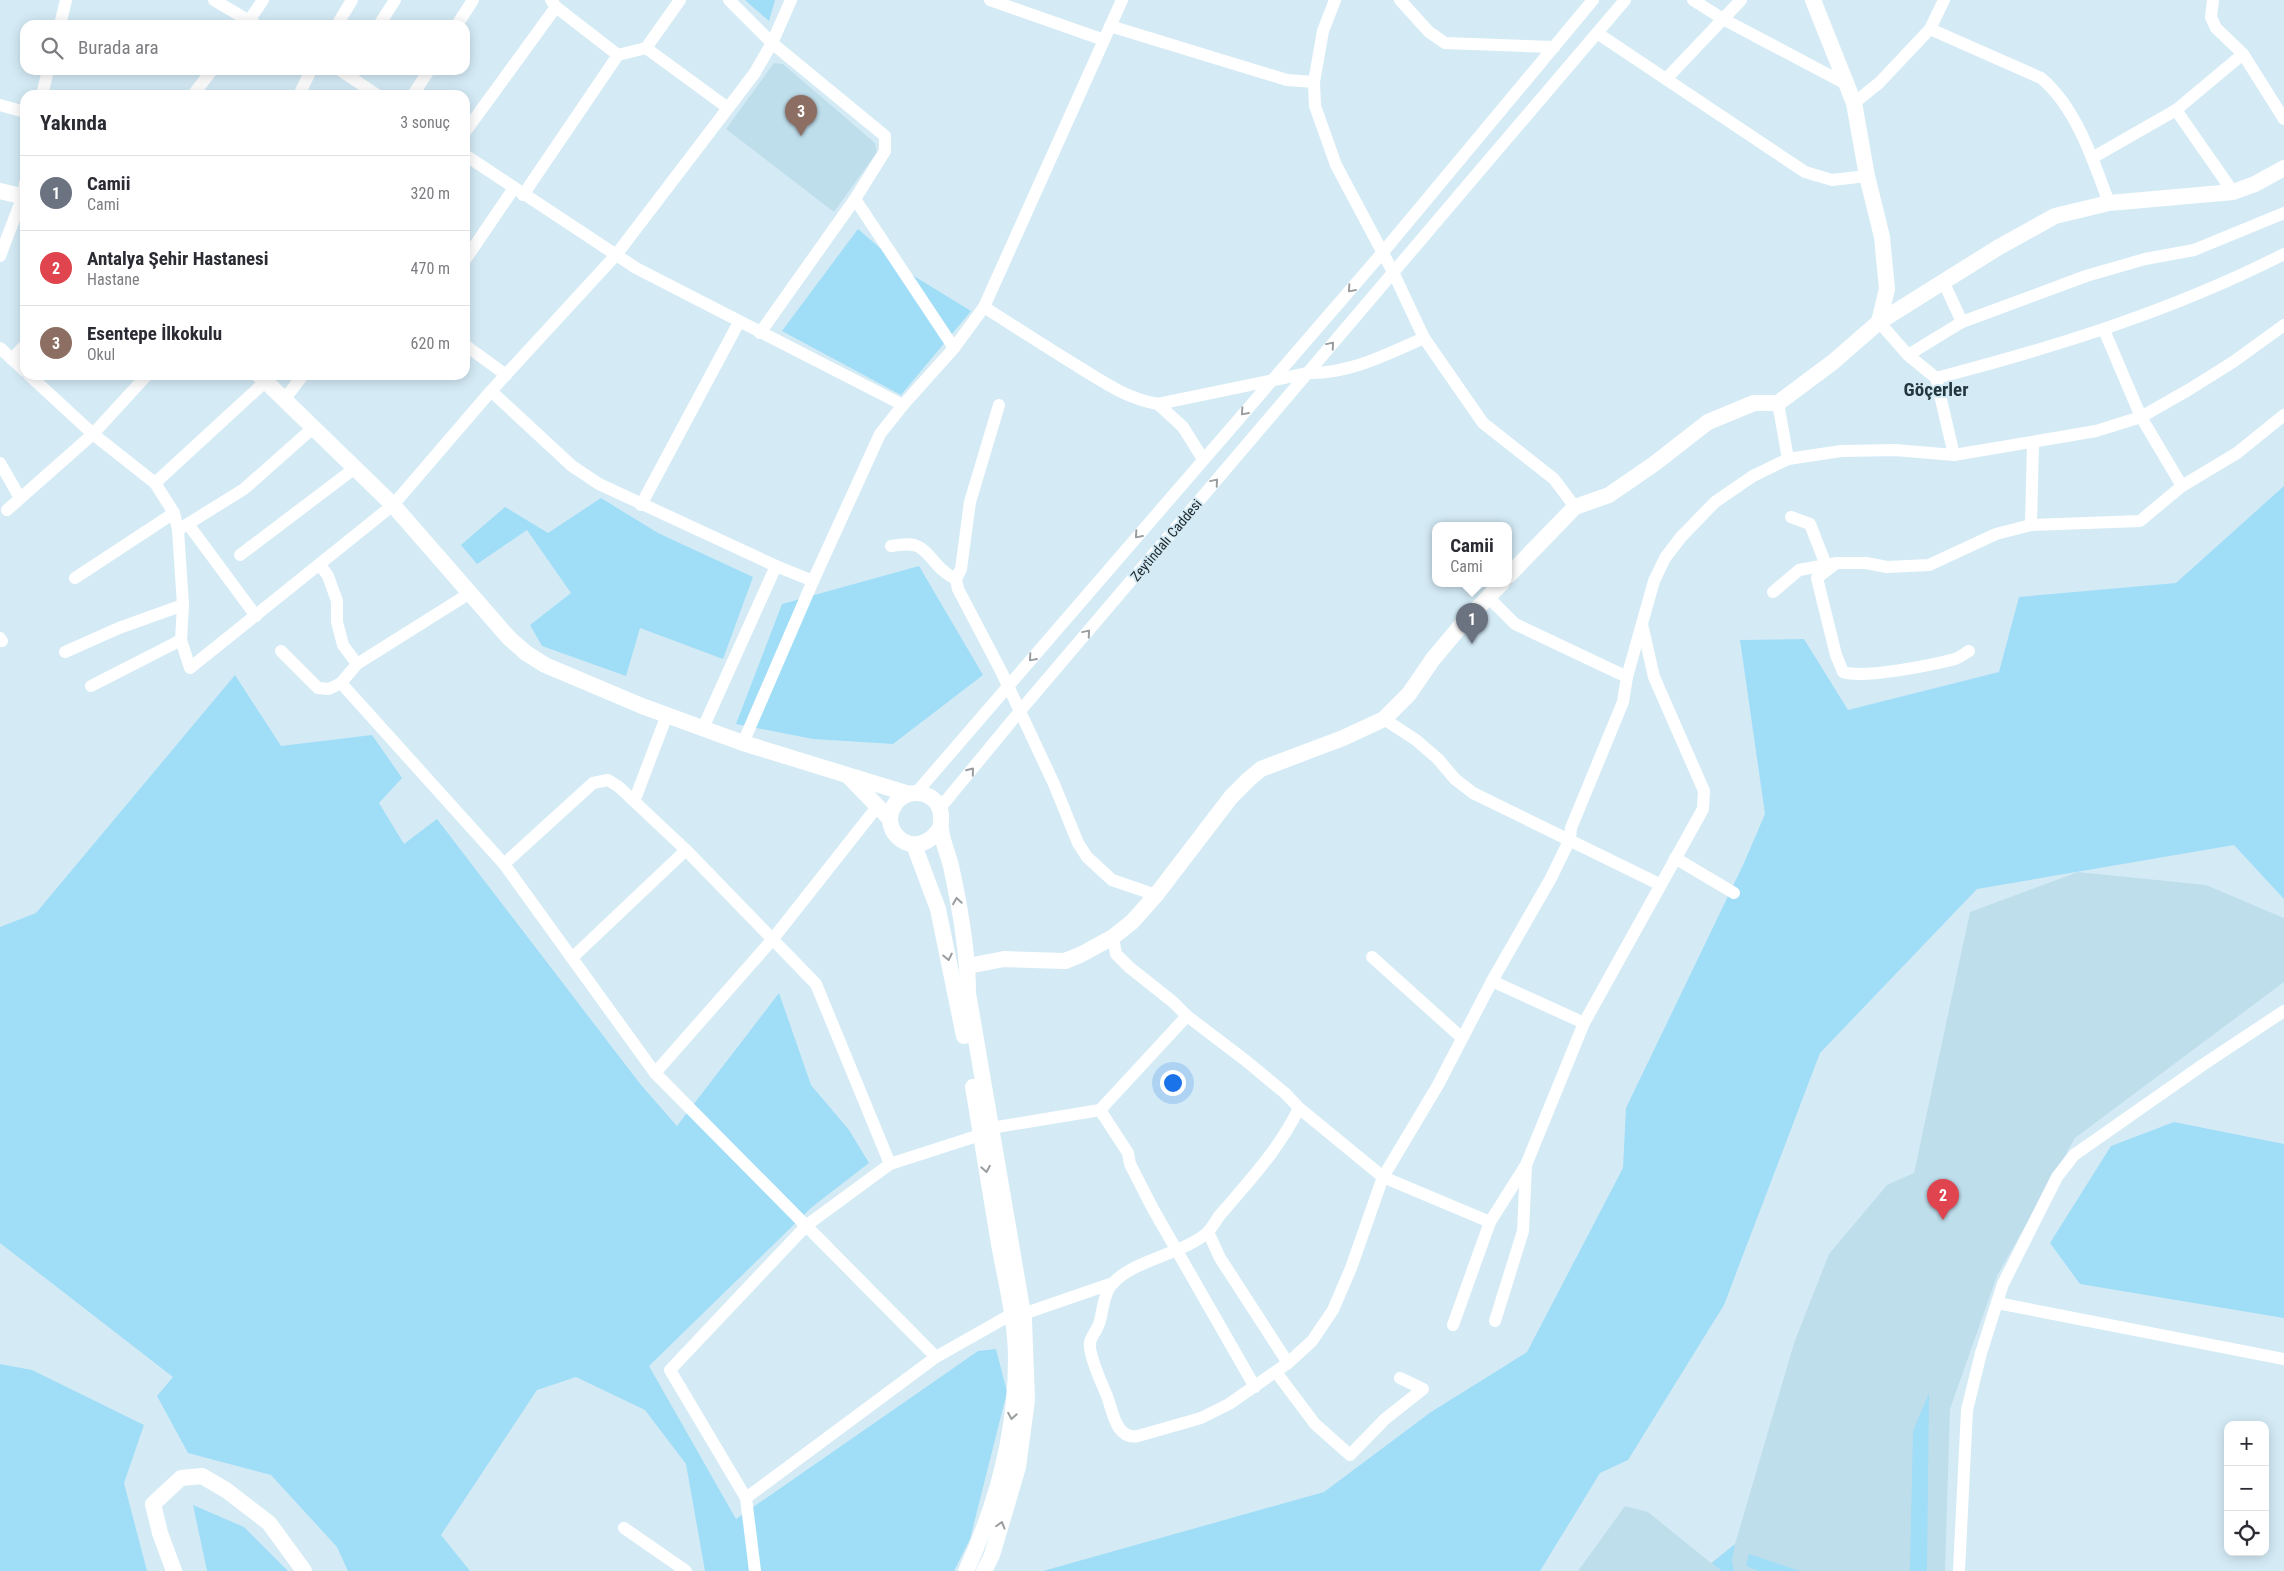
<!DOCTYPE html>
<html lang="tr">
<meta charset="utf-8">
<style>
:root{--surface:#fff;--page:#f2f2f3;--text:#2b2b33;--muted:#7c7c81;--line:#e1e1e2;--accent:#1a73e8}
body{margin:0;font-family:"Roboto Condensed",sans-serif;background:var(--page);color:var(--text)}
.controls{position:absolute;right:15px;bottom:15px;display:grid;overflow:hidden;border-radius:10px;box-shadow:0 2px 12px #0003}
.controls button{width:45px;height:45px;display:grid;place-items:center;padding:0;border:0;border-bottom:1px solid var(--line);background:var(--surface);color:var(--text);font:25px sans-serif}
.you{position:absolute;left:1172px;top:1082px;width:18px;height:18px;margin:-12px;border:4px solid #fff;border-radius:50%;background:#1a73e8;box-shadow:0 0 0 8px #1a73e833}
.badge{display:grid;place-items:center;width:32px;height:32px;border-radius:50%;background:var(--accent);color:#fff;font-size:16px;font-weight:700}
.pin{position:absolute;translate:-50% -41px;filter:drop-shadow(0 1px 2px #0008)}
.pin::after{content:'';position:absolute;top:26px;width:18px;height:15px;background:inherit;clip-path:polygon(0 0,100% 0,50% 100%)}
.popup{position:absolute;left:1432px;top:522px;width:80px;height:65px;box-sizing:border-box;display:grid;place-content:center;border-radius:10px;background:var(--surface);filter:drop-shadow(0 1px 4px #0005);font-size:16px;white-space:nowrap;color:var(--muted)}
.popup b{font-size:19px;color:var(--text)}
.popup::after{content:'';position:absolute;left:50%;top:100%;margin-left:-10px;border:10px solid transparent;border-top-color:var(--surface)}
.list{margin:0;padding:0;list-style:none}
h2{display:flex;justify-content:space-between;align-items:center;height:65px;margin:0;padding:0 20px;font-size:21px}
h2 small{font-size:16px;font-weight:400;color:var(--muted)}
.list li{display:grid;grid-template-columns:32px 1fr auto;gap:15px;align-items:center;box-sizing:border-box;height:75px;padding:0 20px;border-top:1px solid var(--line)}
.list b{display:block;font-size:19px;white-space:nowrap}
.list p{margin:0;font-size:16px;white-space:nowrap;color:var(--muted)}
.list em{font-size:16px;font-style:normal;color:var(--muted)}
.icon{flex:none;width:28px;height:28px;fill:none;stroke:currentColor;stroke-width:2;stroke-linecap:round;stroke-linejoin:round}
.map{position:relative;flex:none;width:2284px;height:1571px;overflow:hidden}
.search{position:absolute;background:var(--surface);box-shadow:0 2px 12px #0003;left:20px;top:20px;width:450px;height:55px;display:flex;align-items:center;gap:12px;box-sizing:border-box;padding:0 18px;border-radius:15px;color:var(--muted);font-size:19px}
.panel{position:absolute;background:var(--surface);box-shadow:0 2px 12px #0003;left:20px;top:90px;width:450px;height:290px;border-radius:15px}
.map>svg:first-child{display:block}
.built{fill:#bfdeec}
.green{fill:#a0ddf7}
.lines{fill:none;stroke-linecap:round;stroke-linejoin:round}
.minor{stroke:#fff;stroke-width:12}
.tertiary{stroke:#fff;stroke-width:16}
.oneway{stroke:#999d9f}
.labels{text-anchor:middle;stroke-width:4;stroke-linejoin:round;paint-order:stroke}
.street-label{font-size:14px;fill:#1d2629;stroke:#d4ebf6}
.district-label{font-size:19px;font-weight:bold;fill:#23373f;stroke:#d4ebf6}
</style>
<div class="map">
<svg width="2284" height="1571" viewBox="0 0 2284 1571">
<rect width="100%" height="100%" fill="#d4ebf6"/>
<!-- built -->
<g class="built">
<polygon points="774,63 783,64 875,143 877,152 834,212 726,129"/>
<polygon points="2078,872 2206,885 2284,918 2284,982 2075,1138 1997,1276 1950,1409 1945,1571 1578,1571 1625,1506 1648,1512 1711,1563 1735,1544 1794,1343 1829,1254 1887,1185 1914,1173 1970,912"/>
</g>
<!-- green -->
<g class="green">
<polygon points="745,0 775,0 769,21"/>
<polygon points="858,229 909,273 971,311 901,395 782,331"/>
<polygon points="2284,486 2284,899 2234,845 1977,889 1820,1053 1724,1305 1628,1460 1600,1473 1540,1571 1043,1571 1324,1492 1431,1412 1527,1352 1623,1168 1626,1108 1744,863 1765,814 1740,640 1804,639 1848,710 1999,672 2019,597 2176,583"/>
<polygon points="601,498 658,533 753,577 723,659 640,628 626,676 542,646 530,625 571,593 527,530 477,564 461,545 505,507 548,533"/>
<polygon points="919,566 983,675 893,744 813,739 736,724 782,604"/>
<polygon points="235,675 281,746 372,735 402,778 379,803 404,844 437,819 641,1085 677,1126 779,993 811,1085 849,1130 869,1163 812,1207 649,1366 736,1519 978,1351 996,1349 1007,1392 970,1539 954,1571 705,1571 686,1464 645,1410 576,1377 537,1390 441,1535 470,1571 348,1571 337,1547 271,1475 188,1453 157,1396 173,1377 0,1243 0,927 36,913"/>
<polygon points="2174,1122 2284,1144 2284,1318 2080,1284 2050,1243 2111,1146"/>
<polygon points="0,1364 32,1370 144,1425 124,1483 147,1571 0,1571"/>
<polygon points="1929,1393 1927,1571 1910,1571 1913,1431"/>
<polygon points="193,1505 244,1527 288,1571 207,1571"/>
<polygon points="1735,1544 1732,1561 1734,1571 1722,1571 1712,1563"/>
<polygon points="1749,1554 1800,1571 1759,1571 1746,1566"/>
</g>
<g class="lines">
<!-- minor -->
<g class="minor">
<polyline points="214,0 256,25"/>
<polyline points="680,0 646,48 728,108"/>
<polyline points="729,0 772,43 885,136 885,151 855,199 954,348"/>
<polyline points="990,0 1104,40"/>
<polyline points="1335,0 1323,31 1314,82 1315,106 1336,165 1393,272 1424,338 1483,423 1554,479 1575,507"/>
<polyline points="1400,0 1429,32 1445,43 1554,47"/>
<polyline points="1693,0 1723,19 1846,84"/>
<polyline points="2213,0 2211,17 2216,28 2243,54 2284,119"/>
<polyline points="556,7 618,55"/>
<polyline points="60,25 66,0"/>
<polyline points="246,25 263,0"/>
<polyline points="337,25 352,0"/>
<polyline points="379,25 395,0"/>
<polyline points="457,25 473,0"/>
<polyline points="1110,26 1287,80 1314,82"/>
<path d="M1930,29L2041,78C2076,107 2094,162 2109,203"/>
<polyline points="1597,33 1805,172 1832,180 1867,176"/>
<polyline points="340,70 377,95"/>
<polyline points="1667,78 1741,0"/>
<polyline points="42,95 48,70"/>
<polyline points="193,95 212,70"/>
<polyline points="299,95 311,70"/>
<polyline points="413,95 429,70"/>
<polyline points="1854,103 1879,83 1930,29 1944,0"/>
<polyline points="0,105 25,112"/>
<polyline points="2176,110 2233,192"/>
<polyline points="465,132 556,7 551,0"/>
<polyline points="465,155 636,268 903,405"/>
<polyline points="2092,158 2176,110 2243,54"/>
<polyline points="523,195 618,55 646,48"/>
<polyline points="0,256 23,196 25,183"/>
<polyline points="465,260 514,188"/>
<polyline points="1943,281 1962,322"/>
<path d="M984,307C1017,328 1049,349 1082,369C1106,384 1129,399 1158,404L1308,373C1350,374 1387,354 1424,338"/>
<polyline points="1879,322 1908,355 1936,378 1954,455"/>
<polyline points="2104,330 2141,417 2182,486"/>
<polyline points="760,333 855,199"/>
<polyline points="465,345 506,375"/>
<polyline points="0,348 25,371"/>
<polyline points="1908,355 1962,322 2086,276 2145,259 2194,250 2284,213"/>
<polyline points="12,359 25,345"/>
<polyline points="29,375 93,434 155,483 174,513 178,530 183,605 181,640 190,668 393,505 491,391 616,255 754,74 772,43 791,0"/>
<path d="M1936,378C2056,347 2174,310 2284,254"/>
<polyline points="491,391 572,466 599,484 776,566"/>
<polyline points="284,400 303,375"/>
<polyline points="1778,403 1788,459"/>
<polyline points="1158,404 1183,427 1203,459"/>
<polyline points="999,405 970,502 961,569 956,579 958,589 1001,671 1054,784 1078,843 1087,857 1112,880 1156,895"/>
<polyline points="0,463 20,498"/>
<polyline points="155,483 266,381"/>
<polyline points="641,505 739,322"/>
<polyline points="7,510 93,434 147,375"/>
<polyline points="1791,517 1810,524 1826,565"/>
<polyline points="188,524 256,616"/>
<polyline points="2031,525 2033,443"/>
<polyline points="178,530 244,489 314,427"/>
<path d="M891,546C900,545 911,542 919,547C933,555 935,569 956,579"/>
<polyline points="240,555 355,468"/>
<path d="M1835,564L1817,578L1836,655L1843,672C1864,679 1932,665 1955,659C1960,657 1964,654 1969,651"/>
<polyline points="320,565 328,576 337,601 337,622 343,645 357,664"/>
<polyline points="75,578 174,513"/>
<polyline points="1773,592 1799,570 1837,563 1866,563 1887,567 1929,565 1996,534 2031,525 2140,521 2182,486 2237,453 2284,415"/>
<polyline points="1488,597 1515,624 1627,677"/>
<polyline points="0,638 2,641"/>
<polyline points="281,651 318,688 329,689 341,683 357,664 470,593"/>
<polyline points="65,652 119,628 183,605"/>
<polyline points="341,683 504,864 655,1073 936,1357"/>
<polyline points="91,686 181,640"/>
<polyline points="1384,719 1416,740 1438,759 1455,779 1473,793 1659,884"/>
<polyline points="703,728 776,566 813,581"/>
<polyline points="743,743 813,581 880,434 903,405 954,348 984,307 1122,0"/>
<polyline points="916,793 1383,252 1593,0"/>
<polyline points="635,799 667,715"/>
<polyline points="940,808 1020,711 1625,0"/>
<polyline points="1675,858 1734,893"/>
<polyline points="504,864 593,783 608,780 619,787 686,850 816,984 890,1164 980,1135"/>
<polyline points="1113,937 1116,954 1129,967 1173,1002 1187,1016 1245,1060 1286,1094 1299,1108 1383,1177 1490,1222"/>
<polyline points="1372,957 1462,1038"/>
<polyline points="572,958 686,850"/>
<polyline points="1492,981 1584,1023"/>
<polyline points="655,1073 772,940 877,807"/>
<path d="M1299,1108C1280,1148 1249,1181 1220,1215C1216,1220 1212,1228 1207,1233C1182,1254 1134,1260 1113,1283C1104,1293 1103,1308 1100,1321C1098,1329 1092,1335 1090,1342C1088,1354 1102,1384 1107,1396C1113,1412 1116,1440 1138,1436L1201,1418L1229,1404L1288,1363L1312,1341L1333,1310L1351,1268L1383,1177L1438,1085L1492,981L1551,878L1570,839L1571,828L1623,702L1627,677L1654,581L1665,558L1681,537L1715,502L1753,476L1788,459L1841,451L1895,450L1954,455L2096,431L2141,417L2190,389L2233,362L2284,325"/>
<polyline points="1100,1110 1128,1153 1130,1164 1153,1209 1255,1387"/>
<polyline points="991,1128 1100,1110 1187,1016"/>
<polyline points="1208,1232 1220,1258 1288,1363"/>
<polyline points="1997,1303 2284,1359"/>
<polyline points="1023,1314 1113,1283"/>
<polyline points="1495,1321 1523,1231 1526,1166"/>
<polyline points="1453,1325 1490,1222 1526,1165 1584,1023 1703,809 1704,791 1654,677 1642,624"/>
<polyline points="1276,1372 1315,1424 1350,1455 1385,1419 1423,1389 1400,1378"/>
<polyline points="746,1498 670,1370 807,1225 890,1164"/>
<polyline points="624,1528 686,1571"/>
<polyline points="755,1571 746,1498 936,1357 1012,1314"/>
<polyline points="1959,1571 1967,1410 1981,1353 2003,1284 2057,1177 2074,1155 2204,1064 2284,1011"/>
</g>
<!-- tertiary -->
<g class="tertiary">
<polyline points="1813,0 1854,103 1867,176 1882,237 1887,289 1879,322"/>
<polyline points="0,191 25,197"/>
<polyline points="259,375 393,505 509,638 526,653 545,665 642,706 743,743 909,794"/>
<polyline points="1508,576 1575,507 1609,495 1654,464 1708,422 1754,403 1778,403 1833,362 1879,322 1999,247 2055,216 2109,203 2233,192 2255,184 2284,168"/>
<polyline points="849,777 890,819"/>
<path d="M940,828C916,865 876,831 895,804C906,788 931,790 939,807C943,815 940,821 941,829C942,841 948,854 951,866C960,907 968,951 968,993L1024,1320L1027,1400L1018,1467L992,1555L984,1571"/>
<polyline points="914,845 938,909 964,1036"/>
<polyline points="968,966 1004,959 1065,961 1082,954 1113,937 1132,922 1156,895 1231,797 1248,780 1261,769 1343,738 1384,719 1409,694 1433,659 1464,622 1502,583"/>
<polyline points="174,1571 160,1533 153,1504 181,1478 202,1476 226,1490 269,1523 304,1571"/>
<path d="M966,1571C996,1506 1016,1432 1016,1359C1016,1321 1006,1282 999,1244C990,1191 982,1139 973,1087"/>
</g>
</g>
<!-- one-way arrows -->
<defs><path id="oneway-chevron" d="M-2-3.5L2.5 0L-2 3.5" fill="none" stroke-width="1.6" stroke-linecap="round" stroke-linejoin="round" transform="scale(1.25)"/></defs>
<g class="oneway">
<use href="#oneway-chevron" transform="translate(1351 289) rotate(131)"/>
<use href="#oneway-chevron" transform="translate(1331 345) rotate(-50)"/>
<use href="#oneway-chevron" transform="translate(1244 412) rotate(131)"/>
<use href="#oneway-chevron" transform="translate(1215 482) rotate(-50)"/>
<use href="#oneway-chevron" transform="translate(1138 535) rotate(131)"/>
<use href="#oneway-chevron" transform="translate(1087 633) rotate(-50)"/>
<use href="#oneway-chevron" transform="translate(1032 658) rotate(131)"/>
<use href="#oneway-chevron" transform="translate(971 771) rotate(-51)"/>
<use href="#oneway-chevron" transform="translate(957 901) rotate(-99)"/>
<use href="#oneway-chevron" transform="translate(948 957) rotate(78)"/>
<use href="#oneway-chevron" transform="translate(986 1169) rotate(80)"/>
<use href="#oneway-chevron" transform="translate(1012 1416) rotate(100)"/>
<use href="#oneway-chevron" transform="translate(1001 1525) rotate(-74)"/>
</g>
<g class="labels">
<!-- street labels -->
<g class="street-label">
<text transform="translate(1166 540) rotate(-50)" y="5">Zeytindalı Caddesi</text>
</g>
<!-- district labels -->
<g class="district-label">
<text x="1936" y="396">Göçerler</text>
</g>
</g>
</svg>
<div class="controls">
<button>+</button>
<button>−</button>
<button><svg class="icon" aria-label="locate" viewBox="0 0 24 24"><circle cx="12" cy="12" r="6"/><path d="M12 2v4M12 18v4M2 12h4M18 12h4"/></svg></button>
</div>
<div class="you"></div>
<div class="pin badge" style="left:1472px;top:644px;background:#6b7280">1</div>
<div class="popup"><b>Camii</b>Cami</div>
<div class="pin badge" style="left:1943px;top:1220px;background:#e0444e">2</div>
<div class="pin badge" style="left:801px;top:136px;background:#8d6e63">3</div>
<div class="search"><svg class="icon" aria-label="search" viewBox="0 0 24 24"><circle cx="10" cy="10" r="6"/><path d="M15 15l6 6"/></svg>Burada ara</div>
<section class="panel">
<h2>Yakında<small>3 sonuç</small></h2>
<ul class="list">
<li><span class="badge" style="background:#6b7280">1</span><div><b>Camii</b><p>Cami</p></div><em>320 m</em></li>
<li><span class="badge" style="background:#e0444e">2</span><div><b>Antalya Şehir Hastanesi</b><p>Hastane</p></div><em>470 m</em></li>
<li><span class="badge" style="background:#8d6e63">3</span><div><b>Esentepe İlkokulu</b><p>Okul</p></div><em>620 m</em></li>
</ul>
</section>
</div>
